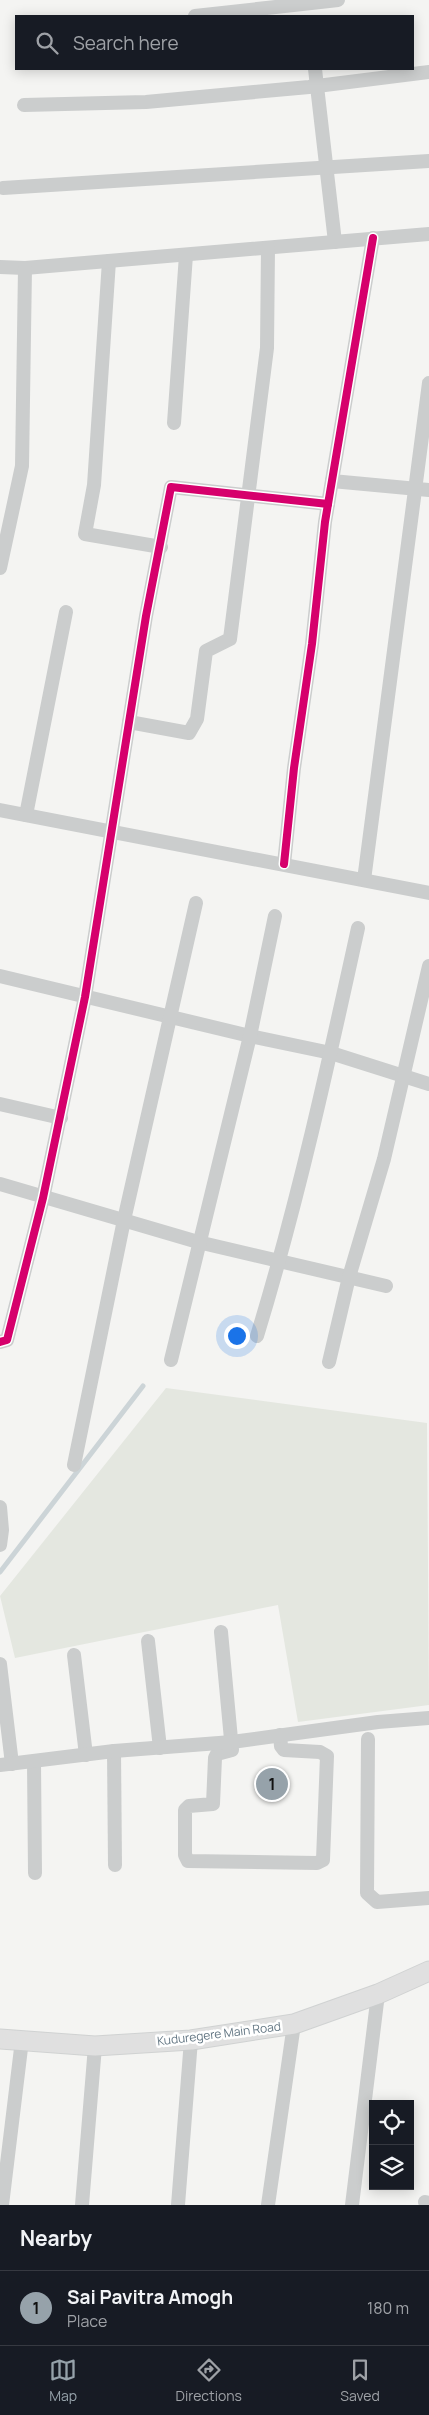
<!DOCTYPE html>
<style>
:root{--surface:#171b24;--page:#20242c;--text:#f1f3f6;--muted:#9ea1a6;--line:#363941;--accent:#96a2aa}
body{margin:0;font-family:Manrope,sans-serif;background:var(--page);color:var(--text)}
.controls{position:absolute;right:15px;bottom:15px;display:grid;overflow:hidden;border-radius:0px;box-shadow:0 2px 12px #0003}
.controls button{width:45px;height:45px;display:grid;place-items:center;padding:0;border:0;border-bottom:1px solid var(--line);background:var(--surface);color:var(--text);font:25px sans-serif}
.you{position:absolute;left:236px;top:1335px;width:18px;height:18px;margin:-12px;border:4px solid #fff;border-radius:50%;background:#1a73e8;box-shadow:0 0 0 8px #1a73e833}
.badge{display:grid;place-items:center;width:32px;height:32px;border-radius:50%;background:var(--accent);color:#111;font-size:16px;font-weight:700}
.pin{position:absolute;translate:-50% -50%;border:2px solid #fff;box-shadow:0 1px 5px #0006}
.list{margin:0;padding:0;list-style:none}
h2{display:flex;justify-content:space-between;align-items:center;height:65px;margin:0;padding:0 20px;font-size:21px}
h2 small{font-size:16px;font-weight:400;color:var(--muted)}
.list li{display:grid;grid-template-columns:32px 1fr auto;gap:15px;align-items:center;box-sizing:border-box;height:75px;padding:0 20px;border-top:1px solid var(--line)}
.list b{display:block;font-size:19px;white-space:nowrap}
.list p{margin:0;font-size:16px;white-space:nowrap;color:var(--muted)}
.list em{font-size:16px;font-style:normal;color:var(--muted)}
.icon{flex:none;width:28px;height:28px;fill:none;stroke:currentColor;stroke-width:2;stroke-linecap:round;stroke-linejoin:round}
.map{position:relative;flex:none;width:429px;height:2205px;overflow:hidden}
.search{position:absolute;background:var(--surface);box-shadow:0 2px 12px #0003;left:15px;right:15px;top:15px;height:55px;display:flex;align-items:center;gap:12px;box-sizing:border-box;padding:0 18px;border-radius:0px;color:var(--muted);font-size:19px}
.sheet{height:140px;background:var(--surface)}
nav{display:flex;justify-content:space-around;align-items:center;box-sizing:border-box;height:70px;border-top:1px solid var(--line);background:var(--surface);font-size:14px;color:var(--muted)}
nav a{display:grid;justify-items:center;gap:2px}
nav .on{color:var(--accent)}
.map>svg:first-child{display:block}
.green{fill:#e4e7e0}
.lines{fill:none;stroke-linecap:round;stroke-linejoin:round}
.stream{stroke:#ccd4d7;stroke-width:5}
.secondary-casing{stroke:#d0d2d2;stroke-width:21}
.street{stroke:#cbcdcd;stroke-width:14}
.secondary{stroke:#e0e0e0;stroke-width:19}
.cycleway-casing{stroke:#fff;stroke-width:11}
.cycleway{stroke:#d6006c;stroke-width:8}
.labels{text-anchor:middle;stroke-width:5;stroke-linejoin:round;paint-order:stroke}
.street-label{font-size:12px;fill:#637683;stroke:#fff}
</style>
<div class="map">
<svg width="429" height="2205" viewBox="0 0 429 2205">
<rect width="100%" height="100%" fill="#f4f4f2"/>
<!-- green -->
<polygon class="green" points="166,1388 427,1423 429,1705 298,1722 278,1605 15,1658 0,1596"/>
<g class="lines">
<!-- stream -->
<polyline class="stream" points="0,1572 143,1386"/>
<defs>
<polyline id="secondary" points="0,2039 95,2046 191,2040 294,2024 378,1994 429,1971"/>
</defs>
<!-- secondary casing -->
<use href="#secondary" class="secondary-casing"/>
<!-- street -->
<g class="street">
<polyline points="195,16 338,0"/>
<polyline points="315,69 335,242"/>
<polyline points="24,105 146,102 309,87 429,72"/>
<polyline points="3,188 429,161"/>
<polyline points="109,261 94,485 85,534 161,547"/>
<polyline points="0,267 25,268 429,234"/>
<polyline points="174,423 186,255"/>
<polyline points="332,481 429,490"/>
<polyline points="0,568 22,466 25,268"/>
<polyline points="129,722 189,733 197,719 206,651 230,639 267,348 268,248"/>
<polyline points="0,810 429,893"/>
<polyline points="26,815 66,612"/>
<polyline points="284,864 294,768 312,644 325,522 373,238"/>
<polyline points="364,880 429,383"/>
<polyline points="0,976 250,1036 331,1053 429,1084"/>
<polyline points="0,1104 61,1118"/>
<polyline points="0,1184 198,1242 386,1286"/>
<path d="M257,1336C298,1202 328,1065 358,928"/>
<polyline points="0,1342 7,1340 43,1198 85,997 146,616 171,487 328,504"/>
<polyline points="171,1360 250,1036 275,916"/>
<polyline points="329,1362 349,1277 384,1159 429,966"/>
<polyline points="74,1465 124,1220 196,903"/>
<polyline points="0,1507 2,1530 0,1545"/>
<polyline points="221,1632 232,1750 217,1754 215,1758 213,1804 189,1806 185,1810 185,1855 188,1861 317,1863 323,1860 327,1756 320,1752 284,1750 281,1746 280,1735"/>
<polyline points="148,1641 160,1748"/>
<polyline points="74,1655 86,1755"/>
<polyline points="0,1664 12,1764"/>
<polyline points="368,1739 367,1893 377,1902 429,1898"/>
<polyline points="114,1751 115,1865"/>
<polyline points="34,1762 35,1873"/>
<polyline points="0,1765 114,1751 232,1742 378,1722 429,1718"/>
<polyline points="425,2202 429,2203"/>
<polyline points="2,2205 22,2040"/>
<polyline points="82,2205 95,2046"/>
<polyline points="178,2205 191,2040"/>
<polyline points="268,2205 294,2024"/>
<polyline points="352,2205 378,1994"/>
</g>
<!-- secondary -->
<use href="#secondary" class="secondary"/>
<defs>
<g id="cycleway">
<polyline points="284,864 294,768 312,644 325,522 373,238"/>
<polyline points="0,1342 7,1340 43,1198 85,997 146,616 171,487 328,504"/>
</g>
</defs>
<!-- cycleway casing -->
<use href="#cycleway" class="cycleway-casing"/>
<!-- cycleway -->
<use href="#cycleway" class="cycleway"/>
</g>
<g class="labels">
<!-- street labels -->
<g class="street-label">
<text transform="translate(219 2034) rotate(-7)" y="4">Kuduregere Main Road</text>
</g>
</g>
</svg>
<div class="controls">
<button><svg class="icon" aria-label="locate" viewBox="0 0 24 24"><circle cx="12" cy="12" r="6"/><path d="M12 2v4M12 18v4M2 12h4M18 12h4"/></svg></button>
<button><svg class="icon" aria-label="layers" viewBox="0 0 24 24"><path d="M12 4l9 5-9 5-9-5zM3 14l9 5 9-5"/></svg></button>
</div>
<div class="you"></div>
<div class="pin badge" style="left:272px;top:1784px">1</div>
<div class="search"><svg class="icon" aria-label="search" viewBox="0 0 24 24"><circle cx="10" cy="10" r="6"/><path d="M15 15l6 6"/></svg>Search here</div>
</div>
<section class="sheet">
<h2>Nearby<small></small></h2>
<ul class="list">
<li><span class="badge">1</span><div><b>Sai Pavitra Amogh</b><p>Place</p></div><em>180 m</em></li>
</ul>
</section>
<nav>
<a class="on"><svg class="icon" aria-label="map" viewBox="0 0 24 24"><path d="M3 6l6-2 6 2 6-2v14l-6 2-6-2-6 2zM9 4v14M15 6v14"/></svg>Map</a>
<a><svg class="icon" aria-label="directions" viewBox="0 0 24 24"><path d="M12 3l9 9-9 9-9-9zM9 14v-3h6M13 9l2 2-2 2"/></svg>Directions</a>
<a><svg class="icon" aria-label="saved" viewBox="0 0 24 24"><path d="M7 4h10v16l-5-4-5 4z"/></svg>Saved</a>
</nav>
